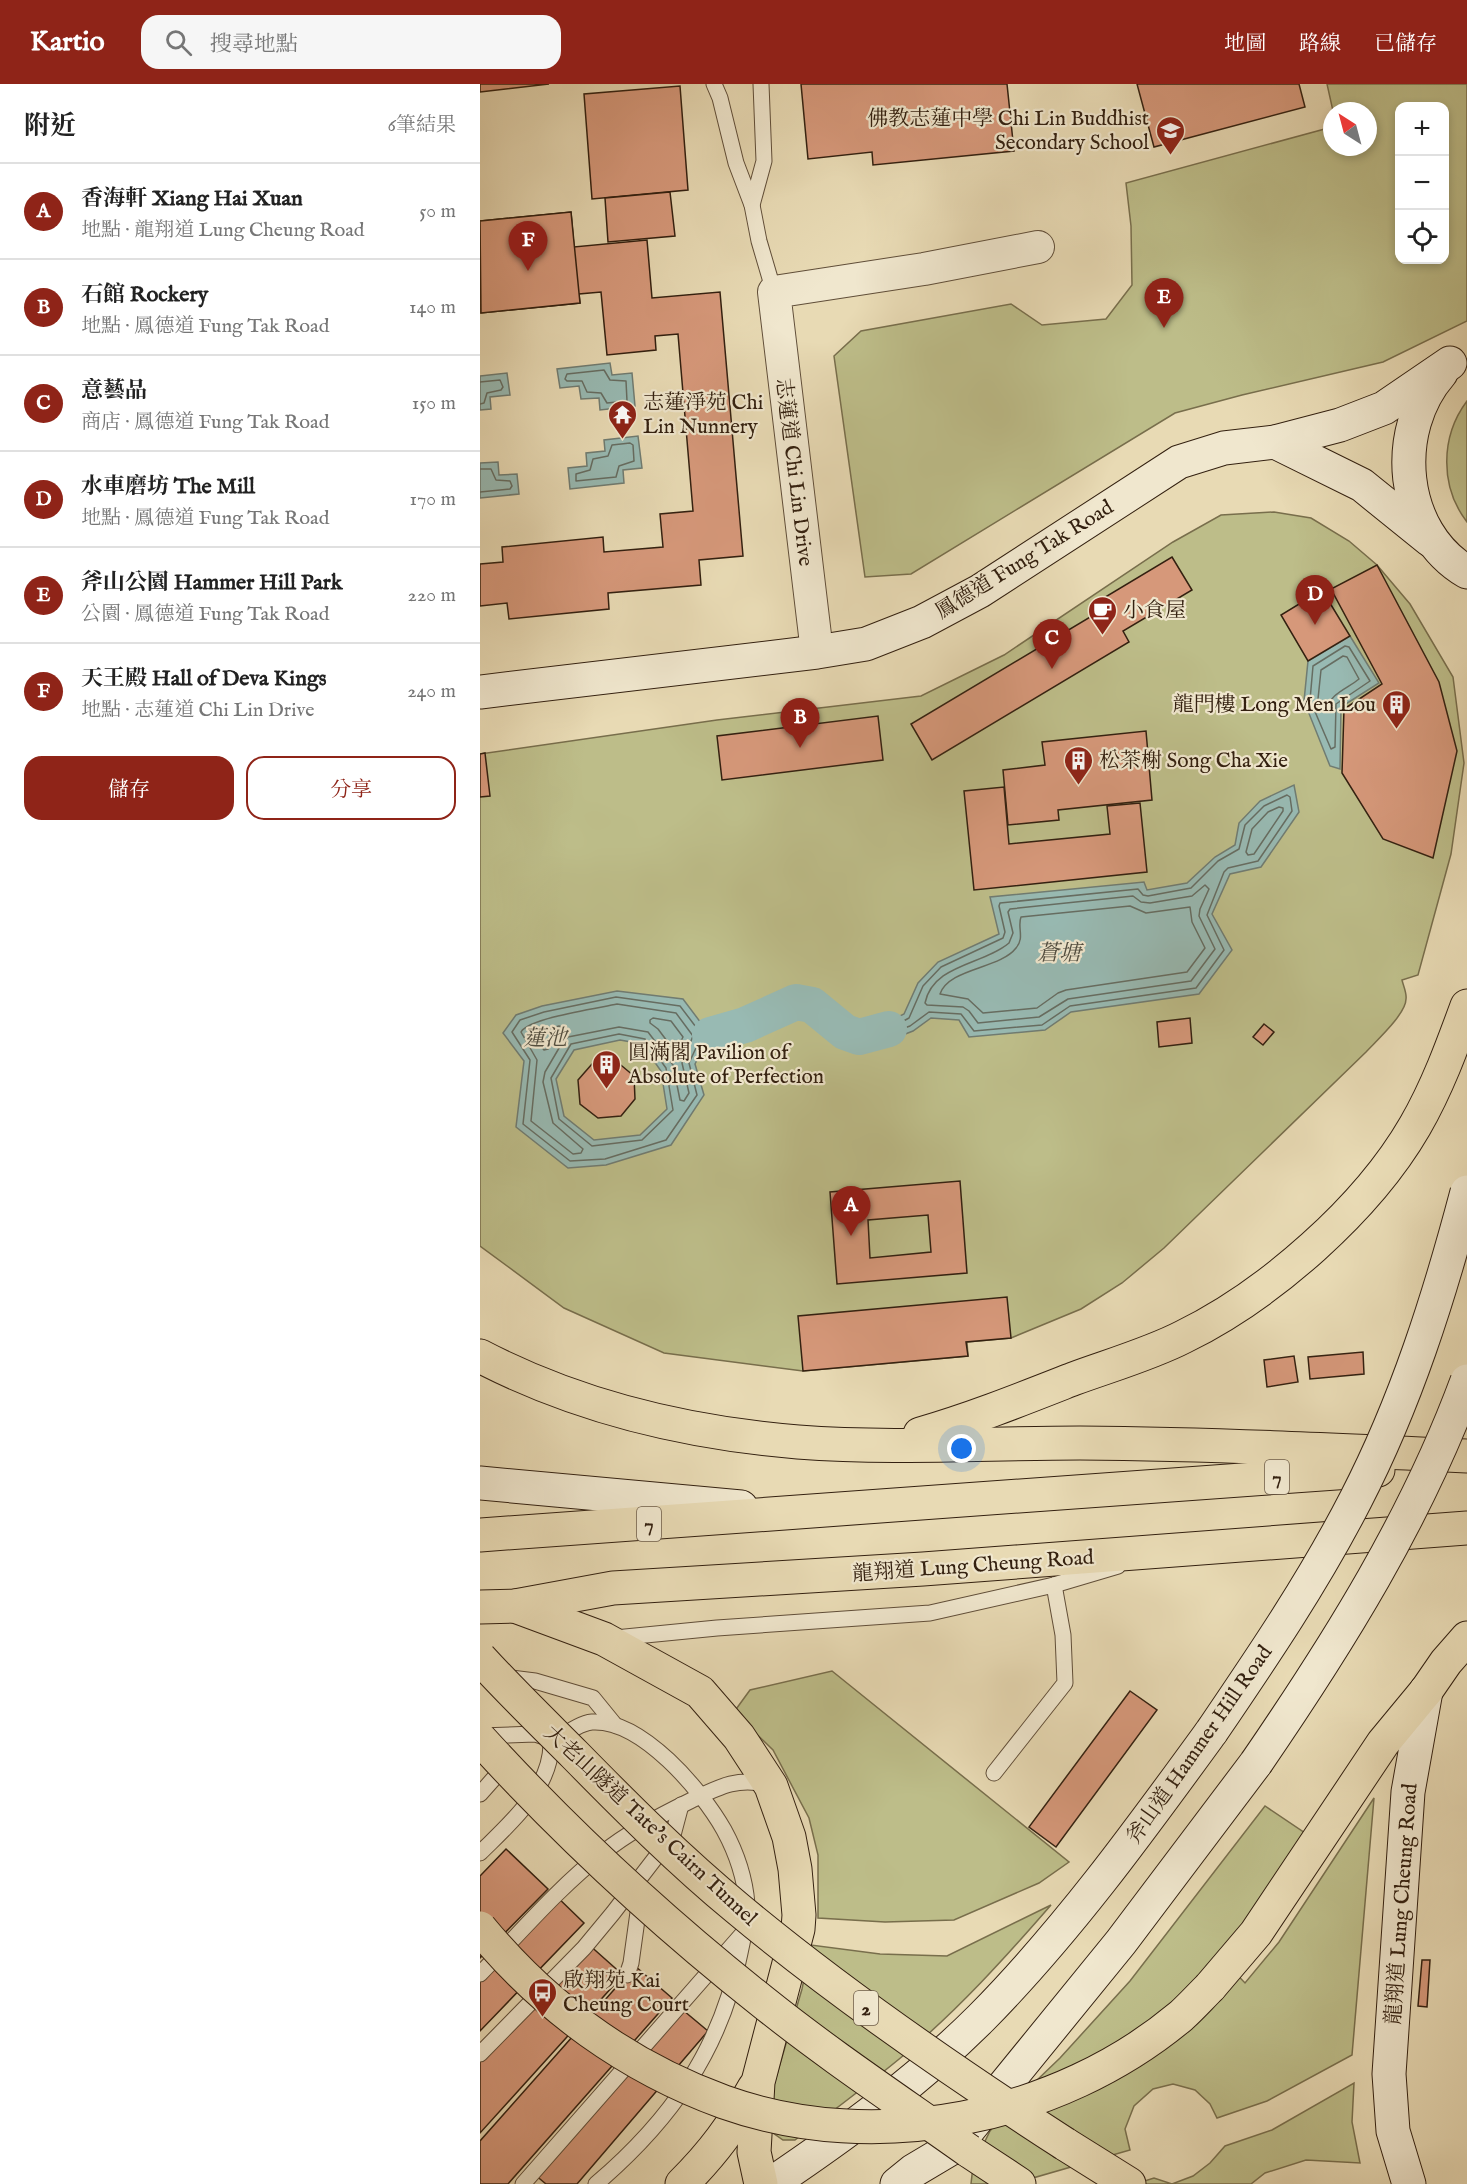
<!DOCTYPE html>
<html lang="zh-TW">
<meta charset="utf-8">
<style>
:root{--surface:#fff;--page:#f6f6f6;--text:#222;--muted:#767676;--line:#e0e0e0;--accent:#8f2418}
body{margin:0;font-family:"IM FELL English","Noto Serif TC",serif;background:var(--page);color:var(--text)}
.controls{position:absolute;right:18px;top:18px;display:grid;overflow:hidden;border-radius:12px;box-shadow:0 3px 9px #0003}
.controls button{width:54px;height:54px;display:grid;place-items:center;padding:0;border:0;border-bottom:2px solid var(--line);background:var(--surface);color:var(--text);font:30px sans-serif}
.compass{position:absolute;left:843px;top:18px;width:54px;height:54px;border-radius:50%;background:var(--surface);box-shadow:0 3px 9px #0003;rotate:324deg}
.you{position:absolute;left:482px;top:1365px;width:21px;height:21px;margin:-15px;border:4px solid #fff;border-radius:50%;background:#1a73e8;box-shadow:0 0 0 9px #1a73e833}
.badge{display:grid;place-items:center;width:39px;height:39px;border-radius:50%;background:var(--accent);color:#fff;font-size:20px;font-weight:700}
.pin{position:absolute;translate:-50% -50px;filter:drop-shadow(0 2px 3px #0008)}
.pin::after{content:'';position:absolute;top:32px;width:21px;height:18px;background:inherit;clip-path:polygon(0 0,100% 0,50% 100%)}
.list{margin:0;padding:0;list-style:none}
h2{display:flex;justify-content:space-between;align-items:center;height:78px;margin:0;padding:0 24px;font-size:26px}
h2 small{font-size:20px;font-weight:400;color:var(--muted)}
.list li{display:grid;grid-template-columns:39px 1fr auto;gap:18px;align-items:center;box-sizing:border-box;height:96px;padding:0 24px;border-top:2px solid var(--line)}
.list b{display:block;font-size:22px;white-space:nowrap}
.list p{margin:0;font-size:20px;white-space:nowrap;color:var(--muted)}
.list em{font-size:20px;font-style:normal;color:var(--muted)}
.actions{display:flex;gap:12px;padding:18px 24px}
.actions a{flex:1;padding:14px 0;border:2px solid var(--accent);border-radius:18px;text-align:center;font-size:21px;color:var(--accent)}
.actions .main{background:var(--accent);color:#fff}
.icon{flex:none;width:33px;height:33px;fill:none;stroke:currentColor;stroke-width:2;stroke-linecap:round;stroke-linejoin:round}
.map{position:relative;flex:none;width:987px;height:2100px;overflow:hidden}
header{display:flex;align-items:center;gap:36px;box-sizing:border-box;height:84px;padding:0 30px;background:var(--accent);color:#fff}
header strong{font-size:28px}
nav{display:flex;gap:33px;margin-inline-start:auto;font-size:21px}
.search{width:420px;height:54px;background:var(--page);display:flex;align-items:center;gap:15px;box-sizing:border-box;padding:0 21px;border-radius:18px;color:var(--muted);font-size:22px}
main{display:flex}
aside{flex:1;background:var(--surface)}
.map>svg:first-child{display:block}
.green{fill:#bdbd89;stroke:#786e4c;stroke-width:1.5;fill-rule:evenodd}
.water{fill:#98bab3;stroke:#707c72;stroke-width:1.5;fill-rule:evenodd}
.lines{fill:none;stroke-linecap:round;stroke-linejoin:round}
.shore{stroke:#666d62;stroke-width:1.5}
.canal{stroke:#98bab3;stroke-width:36}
.building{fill:#d6987a;stroke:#332010;stroke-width:1.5;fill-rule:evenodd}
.service-casing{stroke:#604e39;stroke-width:17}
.minor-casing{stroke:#604e39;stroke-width:34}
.secondary-casing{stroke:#332010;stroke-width:35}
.primary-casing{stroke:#332010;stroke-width:35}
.trunk-casing{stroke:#332010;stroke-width:35}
.service{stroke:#f0e7ce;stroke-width:15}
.minor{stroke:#f0e7ce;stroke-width:32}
.secondary{stroke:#f0e7ce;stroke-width:33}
.primary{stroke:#e8dab4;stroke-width:33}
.trunk{stroke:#e8dab4;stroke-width:33}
.secondary-bridge-casing{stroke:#332010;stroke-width:35;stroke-linecap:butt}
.trunk-bridge-casing{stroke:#332010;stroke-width:35;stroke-linecap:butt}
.secondary-bridge{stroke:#f0e7ce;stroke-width:33}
.trunk-bridge{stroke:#e8dab4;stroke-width:33}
.labels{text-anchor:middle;stroke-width:4.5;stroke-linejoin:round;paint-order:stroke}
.shield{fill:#f0e7ce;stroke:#6c5c49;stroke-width:1.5}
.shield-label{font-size:20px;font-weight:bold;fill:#332010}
.poi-label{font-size:21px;fill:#332010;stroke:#f0e7ce;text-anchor:start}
.street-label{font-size:21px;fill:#332010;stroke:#f0e7ce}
.water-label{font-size:22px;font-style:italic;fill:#514e41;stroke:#f0e7ce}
</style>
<header>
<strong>Kartio</strong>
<div class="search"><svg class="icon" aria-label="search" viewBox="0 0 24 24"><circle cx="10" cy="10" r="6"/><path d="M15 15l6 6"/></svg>搜尋地點</div>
<nav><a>地圖</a><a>路線</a><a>已儲存</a></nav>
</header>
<main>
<aside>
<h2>附近<small>6筆結果</small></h2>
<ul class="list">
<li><span class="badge">A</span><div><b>香海軒 Xiang Hai Xuan</b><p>地點 · 龍翔道 Lung Cheung Road</p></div><em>50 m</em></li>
<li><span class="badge">B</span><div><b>石館 Rockery</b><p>地點 · 鳳德道 Fung Tak Road</p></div><em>140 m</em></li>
<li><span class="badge">C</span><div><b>意藝品</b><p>商店 · 鳳德道 Fung Tak Road</p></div><em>150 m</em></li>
<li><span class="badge">D</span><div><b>水車磨坊 The Mill</b><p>地點 · 鳳德道 Fung Tak Road</p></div><em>170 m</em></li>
<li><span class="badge">E</span><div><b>斧山公園 Hammer Hill Park</b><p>公園 · 鳳德道 Fung Tak Road</p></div><em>220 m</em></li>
<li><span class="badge">F</span><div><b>天王殿 Hall of Deva Kings</b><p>地點 · 志蓮道 Chi Lin Drive</p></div><em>240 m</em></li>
</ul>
<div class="actions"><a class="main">儲存</a><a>分享</a></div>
</aside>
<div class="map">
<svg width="987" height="2100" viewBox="0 0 987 2100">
<rect width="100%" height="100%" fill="#e8dab4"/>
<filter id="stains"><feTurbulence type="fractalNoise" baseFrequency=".00333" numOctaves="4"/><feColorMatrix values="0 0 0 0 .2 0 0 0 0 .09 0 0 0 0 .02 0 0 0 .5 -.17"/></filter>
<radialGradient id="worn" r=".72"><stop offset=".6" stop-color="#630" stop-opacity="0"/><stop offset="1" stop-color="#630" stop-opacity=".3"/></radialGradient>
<!-- green -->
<g class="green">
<path d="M847,0H987V237L903,278L762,311L695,329L431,490L385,493L354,272L381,247L531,220L562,241L626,235L652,201L651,142L646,99L852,43V63H888V27H853ZM964,22V176H920V22Z"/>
<path d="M987,317V438C960,403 960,353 987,317Z"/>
<path d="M794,428L831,434L869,457L897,481L930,520L973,593L984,679L971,770L938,891L922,896C923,901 927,909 926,915C926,930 896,957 886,968L684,1164L642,1199L601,1225L531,1254L487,1258L488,1272L323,1287L184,1269L84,1224L0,1162V670L237,636L441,612L524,571L693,458L741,431Z"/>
<polygon points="352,1587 589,1778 559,1799 474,1836 405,1838 338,1834 338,1771 329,1734 293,1666 254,1628 270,1606"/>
<polygon points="894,1714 872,1971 787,2017 737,2034 730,2020 715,2006 693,2000 673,2005 654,2022 645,2045 650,2066 532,2100 491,2100 493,2082 510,2047 530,2022 580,1974 650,1897 785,1722 825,1749 763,1845 739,1872 765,1899 799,1858"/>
<path d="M571,1821C525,1874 478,1926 424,1971C388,2001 351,2028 315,2056H303L293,2049L286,2028L322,1905L331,1861L400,1870L467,1872Z"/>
<polygon points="874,1999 872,2038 880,2079 826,2076 785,2089 771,2100 655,2100 674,2094 692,2100 713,2092 730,2079 745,2062 792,2046"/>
</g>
<!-- water -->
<g class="water">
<polygon points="130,279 132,291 152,289 155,322 120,326 119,314 101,315 99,302 80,304 77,285"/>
<polygon points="27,289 30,311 10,313 11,325 0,326 0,292"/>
<polygon points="158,352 162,384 143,386 144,399 90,405 88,384 107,382 106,369 125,367 124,356"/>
<polygon points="18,378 19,391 37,390 39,410 0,414 0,379"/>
<polygon points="870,552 899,599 861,623 860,685 850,682 824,617 828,577"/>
<polygon points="814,701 819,728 781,783 750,790 732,830 752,866 719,910 591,928 565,946 489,953 479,936 451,934 433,947 410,956 408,938 424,930 438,899 458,878 519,850 510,813 664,798 667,806 707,799 735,773 755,761 759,739 780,717"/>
<path d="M137,907L203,915L230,951L215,980L224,1011L191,1061L126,1081L88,1084L36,1043L44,977L23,949L36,931L62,922ZM140,956L162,960L181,987L187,1025L160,1051L114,1056L84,1032L76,995L94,966Z"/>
</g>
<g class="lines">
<!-- shore -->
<g class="shore">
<polygon points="124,286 130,296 146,297 147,317 127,319 121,309 107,308 102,297 87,297 85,295 87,290"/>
<polyline points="0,298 20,296 23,303 21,306 7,309 4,319 0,320"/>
<polygon points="150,359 153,361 154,377 139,382 136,393 96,397 96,390 110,386 113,375 128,372 132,361"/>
<polyline points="0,385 11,385 16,396 30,397 32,402 30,405 0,408"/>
<polygon points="865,562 869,563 890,597 856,620 855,663 851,665 830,616 833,582"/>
<path d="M863,572L867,573L879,595C867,605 850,609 847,626L844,628L838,615L841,586Z"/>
<polygon points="807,711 810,713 812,727 778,777 748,784 744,788 727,831 744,866 716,904 590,922 562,941 494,947 481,930 449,928 430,942 419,946 416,945 416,941 429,934 443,902 461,883 523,854 525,848 519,822 520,819 658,805 663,811 668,812 711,804 738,777 759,765 765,741 784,722"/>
<polygon points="799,723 803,724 803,727 774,770 768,771 766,768 772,745 788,728"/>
<path d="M725,801L729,805L720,825L719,832L735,865L711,897L588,915L559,933L498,939L489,927L483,923L447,921L445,919C453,880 503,881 529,859L533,849L528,828L530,825L653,812L661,818L670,819L712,812Z"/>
<path d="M650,822L666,829L710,823L712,838L725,864L707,888L586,906L578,909L557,924L503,929L488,915L460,910C469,884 520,885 536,864C545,854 537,843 541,833Z"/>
<polygon points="136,913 200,922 222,951 209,979 217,1011 186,1056 125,1075 90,1077 43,1040 50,976 32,948 40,936 64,928"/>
<path d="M137,920L196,929L213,952L202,979L209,1009L204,1017L200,1016L193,981L168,948L139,943L88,953L82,959L65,988L63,998L73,1039L103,1065L101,1069L93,1070L51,1037L57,976L41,948C49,934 119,924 137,920Z"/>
<polygon points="173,934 191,937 203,953 197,965 193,965 178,945 170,939 170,936"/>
<polygon points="79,942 82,943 82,946 68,965 64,966 54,953 54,949"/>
<polygon points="139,950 165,955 186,984 193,1026 162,1056 112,1062 79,1035 71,994 91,960"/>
</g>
<!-- canal -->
<polyline class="canal" points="230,951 265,941 316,918 332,921 365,948 379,953 409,945"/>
</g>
<!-- building -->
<g class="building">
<polygon points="0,0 69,0 0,8"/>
<polygon points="321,0 527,0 534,67 393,81 392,68 328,75"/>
<polygon points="657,0 819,0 825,23 674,63"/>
<polygon points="200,2 208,106 112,115 104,10"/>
<polygon points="190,108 195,152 128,158 125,114"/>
<polygon points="91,128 94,163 167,156 172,214 240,208 263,472 219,476 221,501 128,509 129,525 29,535 27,519 0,522 0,480 23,478 22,463 123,453 124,468 183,463 180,430 213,427 198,250 175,252 176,266 127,271 121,208 99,210 100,219 1,229 0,137"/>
<polygon points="91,128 100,219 1,229 0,137"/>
<polygon points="692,473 712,506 643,547 649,558 452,676 431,640 622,526 617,518"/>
<polygon points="897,481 959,598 977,667 953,774 903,755 862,689 864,625 902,600 851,505"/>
<polygon points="842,506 870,552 828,577 801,531"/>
<polygon points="398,632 403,676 242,696 237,652"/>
<polygon points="666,647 672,716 578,726 579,736 528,741 523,686 565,681 562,658"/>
<polygon points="5,669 10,712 0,713 0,670"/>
<polygon points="524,703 529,760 630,750 627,722 660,719 667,788 494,806 484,707"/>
<polygon points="710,934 712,959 679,963 677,938"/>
<polygon points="784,940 794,948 783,961 773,953"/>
<polygon points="136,977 154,992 155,1015 141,1032 118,1034 100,1020 98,996 112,980"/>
<path d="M480,1097L487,1189L357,1200L350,1108ZM448,1131L451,1168L390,1174L388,1136Z"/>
<polygon points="527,1213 531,1254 486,1258 488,1272 323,1287 318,1232"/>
<polygon points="883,1268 884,1290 830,1295 828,1273"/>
<polygon points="814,1272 818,1298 787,1303 784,1276"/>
<polygon points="650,1607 677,1626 576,1763 549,1743"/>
<polygon points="26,1765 68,1805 0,1874 0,1792"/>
<polygon points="72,1808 104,1839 0,1947 0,1883"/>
<polygon points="107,1859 143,1891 0,2049 0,1977"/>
<polygon points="942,1876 950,1876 947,1923 938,1922"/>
<polygon points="155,1882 192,1914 28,2100 0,2100 0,2057"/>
<polygon points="198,1922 228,1947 97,2100 66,2100 54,2090"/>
</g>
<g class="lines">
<defs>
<g id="service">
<polyline points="234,0 240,14 256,79 272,121 279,157 294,208"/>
<polyline points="272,121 284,77 281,0"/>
<polyline points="135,1554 237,1544 450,1529 574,1501 638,1482"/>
<polyline points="24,1593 55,1597 113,1614 135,1641"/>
<path d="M0,1652L55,1650L67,1654L71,1661C70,1706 29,1740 0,1769"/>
<path d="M76,1657C85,1650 100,1639 112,1638C162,1635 222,1707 244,1746C256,1768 265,1795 267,1820C268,1836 263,1854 260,1869C241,1966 190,2037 116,2100"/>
<polyline points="514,1689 585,1599 583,1551 574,1501"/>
<polyline points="0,1710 16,1692 24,1677"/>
<path d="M0,1890C40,1849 78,1804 124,1768C149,1748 181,1731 210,1717C237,1704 258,1692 288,1701"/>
<polyline points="147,1891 151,1879 160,1814"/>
<polyline points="0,1970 104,1864 133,1829 193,1751 201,1721"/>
<polyline points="43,2100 264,1848"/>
</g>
<polyline id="minor" points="337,568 294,208 444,185 558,163"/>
<g id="secondary">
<path d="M961,289C911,346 919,448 987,488"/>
<polyline points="795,358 882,401 950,456"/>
<polyline points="0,608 337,568 386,560 442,538 500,507 699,378 744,364 795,358 860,341 904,324 970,279"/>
<polyline points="0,1399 261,1423"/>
<path d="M291,2100C365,2050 438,1997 501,1934C587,1847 660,1746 732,1647"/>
<polyline points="417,2100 433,2087 475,2062 641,1858 776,1679"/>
<polyline points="929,2100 913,2047 909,1990 928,1708 946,1607"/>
</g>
<polyline id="primary" points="946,1607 966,1578 987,1554"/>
<g id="trunk">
<path d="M0,1272C98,1323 209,1349 318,1358C412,1365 506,1359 600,1359C729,1360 858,1366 987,1372"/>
<path d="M440,1350C492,1335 542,1315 593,1295C628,1282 670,1270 703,1253C789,1211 887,1125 935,1042C957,1004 972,963 987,922"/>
<polyline points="0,1451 898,1386"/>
<polyline points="35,1522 124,1555 220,1608 259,1653 291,1702 309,1753 315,1785 319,1831 318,1845 278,1998 274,2068 281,2100"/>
<polyline points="0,1523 35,1522 133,1504 443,1485 987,1444"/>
<polyline points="730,1903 776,1849 903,1659 946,1607"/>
<polyline points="585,2060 649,2100"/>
<polyline points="489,2067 539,2100"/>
<path d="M202,2100C234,2068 252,2043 274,2004"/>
</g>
</defs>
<!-- service casing -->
<use href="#service" class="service-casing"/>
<!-- minor casing -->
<use href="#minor" class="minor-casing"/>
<!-- secondary casing -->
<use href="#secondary" class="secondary-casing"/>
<!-- primary casing -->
<use href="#primary" class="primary-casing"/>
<!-- trunk casing -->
<use href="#trunk" class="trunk-casing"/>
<!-- service -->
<use href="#service" class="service"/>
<!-- minor -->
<use href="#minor" class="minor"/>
<!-- secondary -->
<use href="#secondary" class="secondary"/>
<!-- primary -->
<use href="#primary" class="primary"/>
<!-- trunk -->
<use href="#trunk" class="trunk"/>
<defs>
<g id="secondary-bridge">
<path d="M732,1647C783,1572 834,1497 876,1415C926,1318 959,1214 987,1108"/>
<path d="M776,1679C859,1558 936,1435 987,1297"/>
</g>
<g id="trunk-bridge">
<path d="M0,1574C31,1608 63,1639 95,1671C147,1724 200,1777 257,1824C360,1910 472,1987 585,2060"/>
<path d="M0,1655C87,1750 182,1838 283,1918C349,1971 420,2018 489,2067"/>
<path d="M0,1844C65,1923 148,1983 244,2018C396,2072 578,2035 701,1932C711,1923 720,1913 730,1903"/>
</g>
</defs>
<!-- secondary-bridge casing -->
<use href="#secondary-bridge" class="secondary-bridge-casing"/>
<!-- trunk-bridge casing -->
<use href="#trunk-bridge" class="trunk-bridge-casing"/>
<!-- secondary-bridge -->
<use href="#secondary-bridge" class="secondary-bridge"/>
<!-- trunk-bridge -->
<use href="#trunk-bridge" class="trunk-bridge"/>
</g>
<!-- icons -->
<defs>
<symbol id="school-pin" viewBox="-11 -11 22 30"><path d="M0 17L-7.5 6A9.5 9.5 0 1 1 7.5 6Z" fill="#8f2418" stroke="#f0e7ce"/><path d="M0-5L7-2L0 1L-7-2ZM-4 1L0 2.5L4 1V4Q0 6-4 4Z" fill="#fff"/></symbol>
<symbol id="temple-pin" viewBox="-11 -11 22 30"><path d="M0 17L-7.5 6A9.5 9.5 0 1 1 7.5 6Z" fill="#8f2418" stroke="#f0e7ce"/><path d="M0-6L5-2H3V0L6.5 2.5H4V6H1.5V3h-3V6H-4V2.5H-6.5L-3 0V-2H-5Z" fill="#fff"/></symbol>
<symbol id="cafe-pin" viewBox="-11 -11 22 30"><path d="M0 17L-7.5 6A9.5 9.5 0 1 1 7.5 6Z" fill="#8f2418" stroke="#f0e7ce"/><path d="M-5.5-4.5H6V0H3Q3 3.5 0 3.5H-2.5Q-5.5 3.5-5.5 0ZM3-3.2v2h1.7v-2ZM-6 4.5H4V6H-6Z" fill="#fff"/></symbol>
<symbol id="building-pin" viewBox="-11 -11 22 30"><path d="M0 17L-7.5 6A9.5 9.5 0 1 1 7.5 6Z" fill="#8f2418" stroke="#f0e7ce"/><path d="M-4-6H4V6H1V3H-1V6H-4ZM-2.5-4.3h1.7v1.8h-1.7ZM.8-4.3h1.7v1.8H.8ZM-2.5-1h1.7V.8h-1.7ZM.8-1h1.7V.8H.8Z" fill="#fff"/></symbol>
<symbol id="bus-pin" viewBox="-11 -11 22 30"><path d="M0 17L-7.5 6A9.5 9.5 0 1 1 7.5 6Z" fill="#8f2418" stroke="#f0e7ce"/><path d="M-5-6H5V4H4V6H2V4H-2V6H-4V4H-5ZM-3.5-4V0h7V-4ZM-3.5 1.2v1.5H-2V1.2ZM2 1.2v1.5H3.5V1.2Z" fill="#fff"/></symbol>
</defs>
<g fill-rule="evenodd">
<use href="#school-pin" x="674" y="30" width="33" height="45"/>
<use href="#temple-pin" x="126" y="314" width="33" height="45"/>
<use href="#cafe-pin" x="606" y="510" width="33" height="45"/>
<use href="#building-pin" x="900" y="604" width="33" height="45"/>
<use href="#building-pin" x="582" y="660" width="33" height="45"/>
<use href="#building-pin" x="110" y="964" width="33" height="45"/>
<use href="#bus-pin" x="46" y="1892" width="33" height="45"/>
</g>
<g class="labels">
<!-- shield labels -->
<g class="shield">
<rect x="785" y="1376" width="24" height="34" rx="4.5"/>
<rect x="157" y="1423" width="24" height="34" rx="4.5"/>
<rect x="374" y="1907" width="24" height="34" rx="4.5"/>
</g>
<g class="shield-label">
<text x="797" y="1400">7</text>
<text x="169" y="1447">7</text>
<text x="386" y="1931">2</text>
</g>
<!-- poi labels -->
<g class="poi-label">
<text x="669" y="41" text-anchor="end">佛教志蓮中學 Chi Lin Buddhist<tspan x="669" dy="24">Secondary School</tspan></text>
<text x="163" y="325">志蓮淨苑 Chi<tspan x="163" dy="24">Lin Nunnery</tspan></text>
<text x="643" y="533">小食屋</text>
<text x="896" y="627" text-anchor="end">龍門樓 Long Men Lou</text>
<text x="619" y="683">松茶榭 Song Cha Xie</text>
<text x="148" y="975">圓滿閣 Pavilion of<tspan x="148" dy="24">Absolute of Perfection</tspan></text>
<text x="83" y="1903">啟翔苑 Kai<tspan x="83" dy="24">Cheung Court</tspan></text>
</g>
<!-- street labels -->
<g class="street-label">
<text transform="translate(315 388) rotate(83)" y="7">志蓮道 Chi Lin Drive</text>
<text transform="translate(544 475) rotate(-32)" y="7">鳳德道 Fung Tak Road</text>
<text transform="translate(493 1481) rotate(-4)" y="7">龍翔道 Lung Cheung Road</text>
<text transform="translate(719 1660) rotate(-55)" y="7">斧山道 Hammer Hill Road</text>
<text transform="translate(171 1741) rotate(43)" y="7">大老山隧道 Tate's Cairn Tunnel</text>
<text transform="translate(921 1820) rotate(-86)" y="7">龍翔道 Lung Cheung Road</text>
</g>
<!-- water labels -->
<g class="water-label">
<text x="579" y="876">蒼塘</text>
<text x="65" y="961">蓮池</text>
</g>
</g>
<rect width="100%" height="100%" filter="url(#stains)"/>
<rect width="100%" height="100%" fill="url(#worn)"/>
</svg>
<div class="controls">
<button>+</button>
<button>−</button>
<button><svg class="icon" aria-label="locate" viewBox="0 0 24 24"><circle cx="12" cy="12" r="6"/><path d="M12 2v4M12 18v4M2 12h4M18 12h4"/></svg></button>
</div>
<svg class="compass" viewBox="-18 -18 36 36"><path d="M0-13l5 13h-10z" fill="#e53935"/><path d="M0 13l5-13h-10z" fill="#767676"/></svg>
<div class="you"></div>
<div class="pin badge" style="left:371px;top:1152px">A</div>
<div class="pin badge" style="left:320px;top:664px">B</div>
<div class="pin badge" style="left:572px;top:585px">C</div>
<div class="pin badge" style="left:835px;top:541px">D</div>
<div class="pin badge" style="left:684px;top:244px">E</div>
<div class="pin badge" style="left:48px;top:187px">F</div>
</div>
</main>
